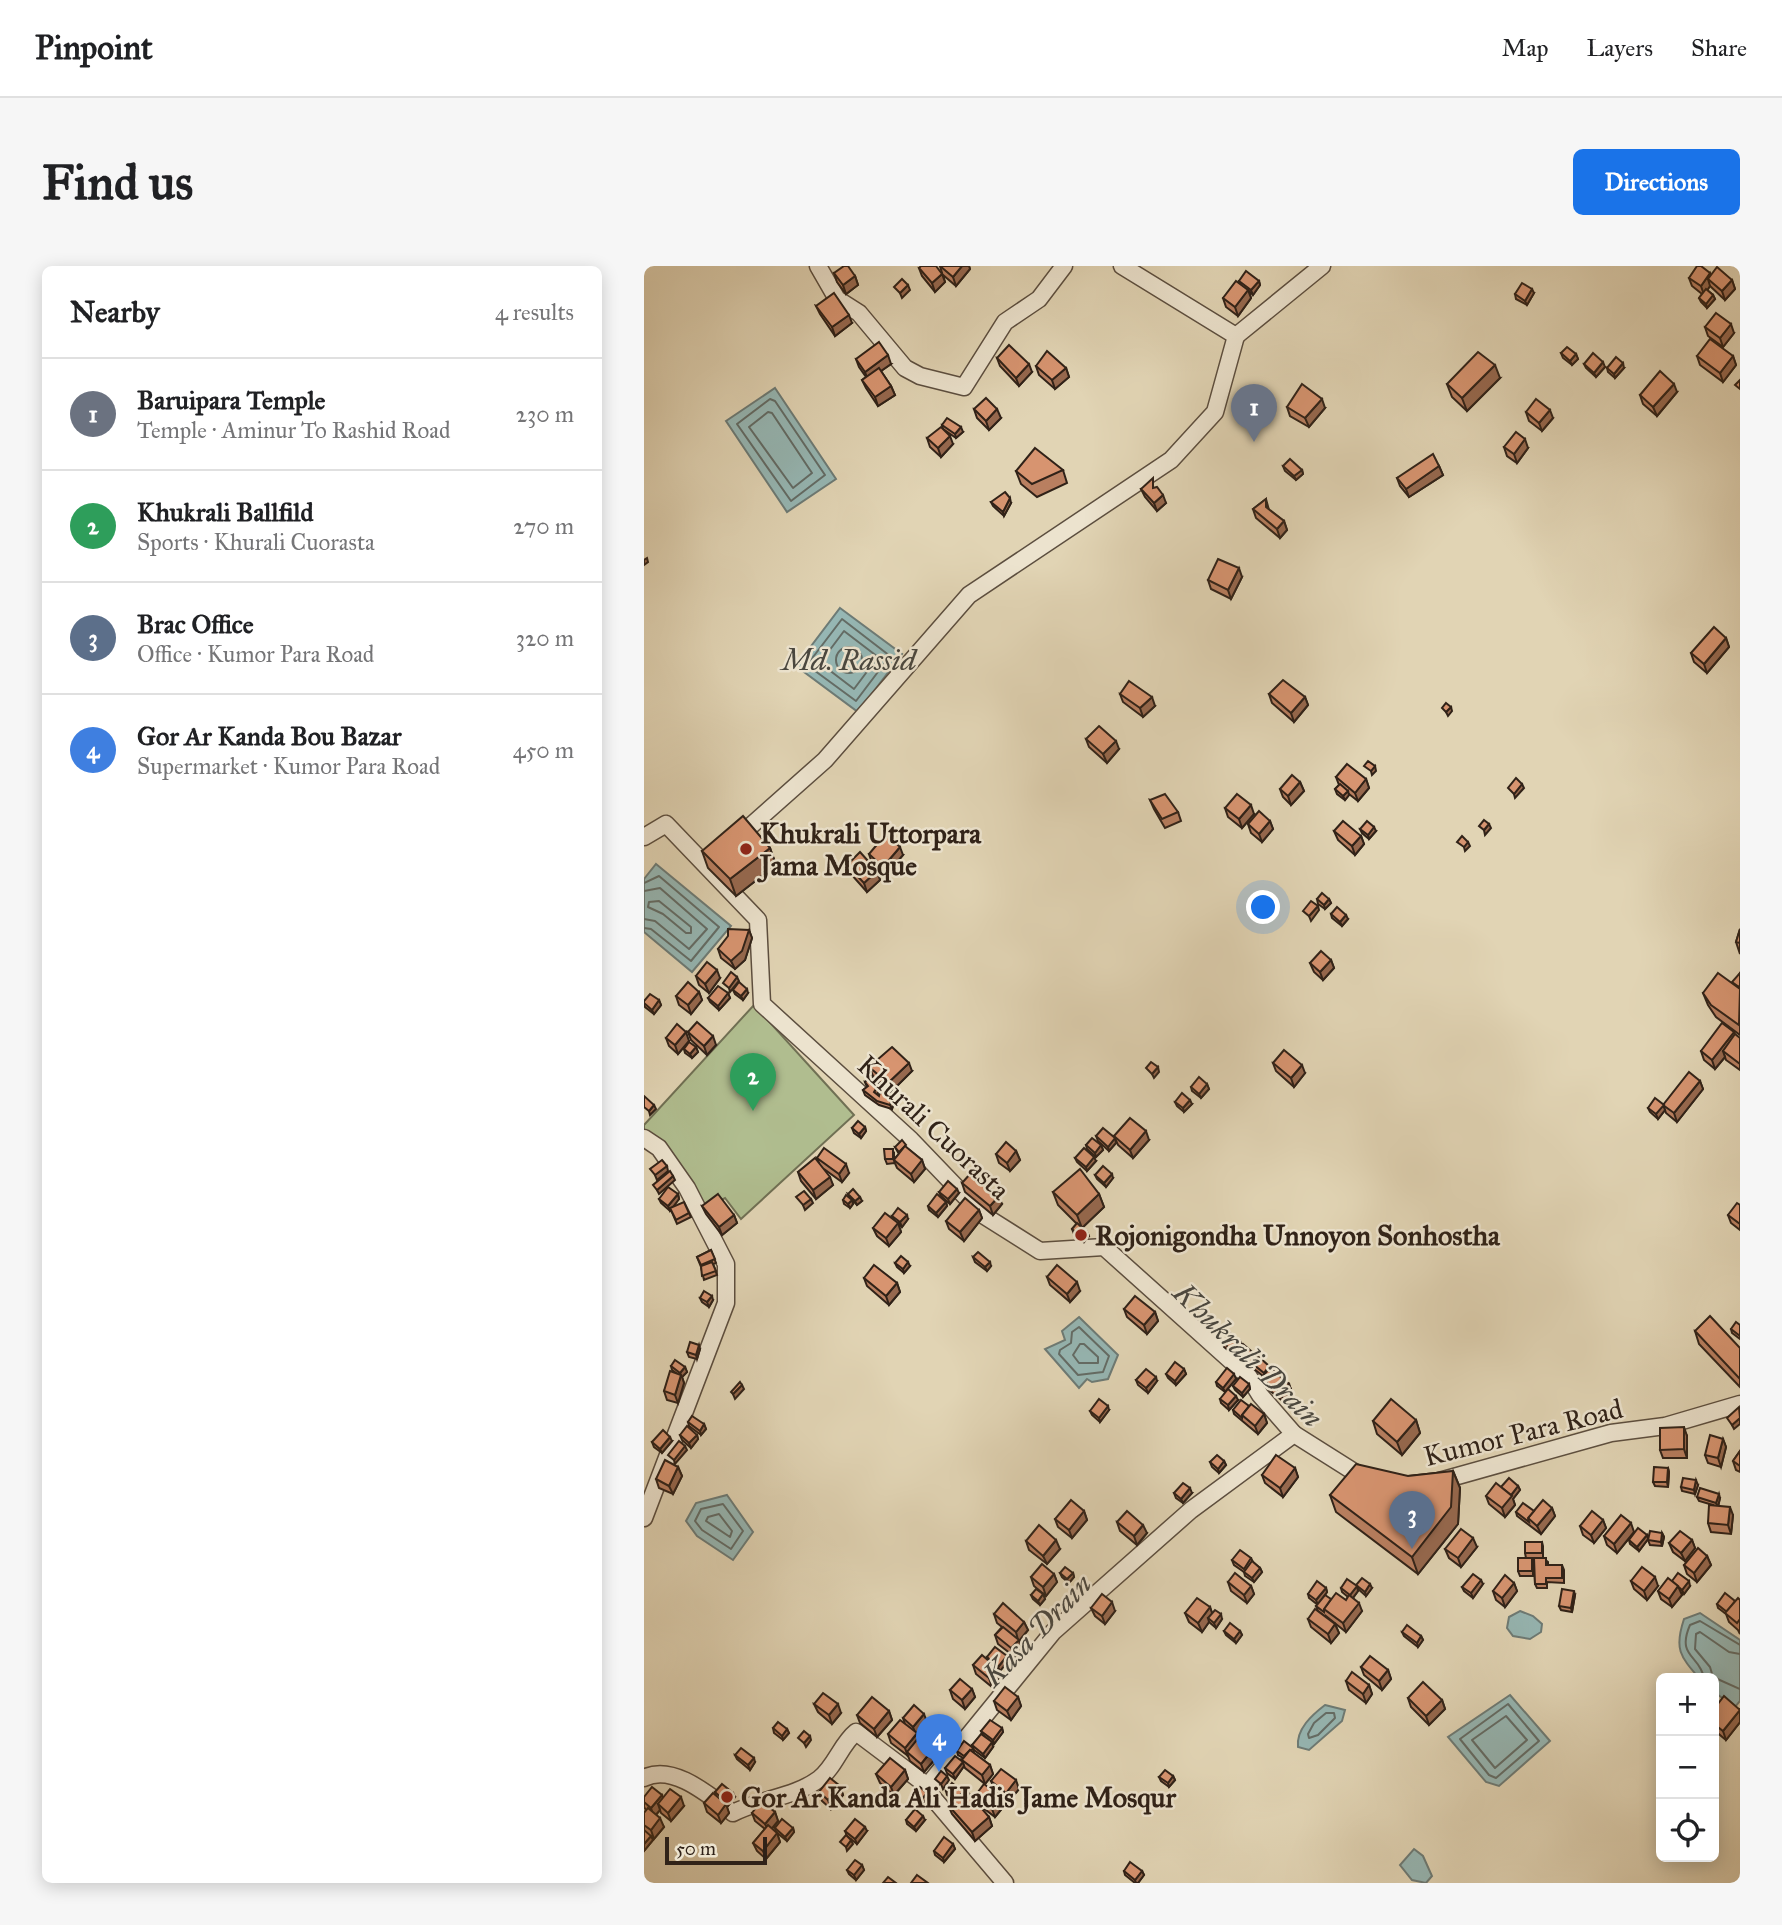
<!DOCTYPE html>
<meta charset="utf-8">
<style>
:root{--surface:#fff;--page:#f6f6f6;--text:#202124;--muted:#757577;--line:#e0e0e0;--accent:#1a73e8}
body{margin:0;font-family:"IM FELL Great Primer",serif;background:var(--page);color:var(--text)}
.controls{position:absolute;right:21px;bottom:21px;display:grid;overflow:hidden;border-radius:10px;box-shadow:0 4px 18px #0003}
.controls button{width:63px;height:63px;display:grid;place-items:center;padding:0;border:0;border-bottom:2px solid var(--line);background:var(--surface);color:var(--text);font:35px sans-serif}
.scale{position:absolute;left:21px;bottom:18px;width:102px;box-sizing:border-box;padding-left:7px;border:4px solid #302218;border-top:0;font-size:19px;line-height:24px;white-space:nowrap;color:#302218;-webkit-text-stroke:5px #ece3ce;paint-order:stroke}
.you{position:absolute;left:620px;top:642px;width:24px;height:24px;margin:-18px;border:5px solid #fff;border-radius:50%;background:#1a73e8;box-shadow:0 0 0 10px #1a73e833}
.badge{display:grid;place-items:center;width:46px;height:46px;border-radius:50%;background:var(--accent);color:#fff;font-size:23px;font-weight:700}
.pin{position:absolute;translate:-50% -58px;filter:drop-shadow(0 2px 4px #0008)}
.pin::after{content:'';position:absolute;top:37px;width:24px;height:21px;background:inherit;clip-path:polygon(0 0,100% 0,50% 100%)}
.list{margin:0;padding:0;list-style:none}
h2{display:flex;justify-content:space-between;align-items:center;height:91px;margin:0;padding:0 28px;font-size:30px}
h2 small{font-size:23px;font-weight:400;color:var(--muted)}
.list li{display:grid;grid-template-columns:46px 1fr auto;gap:21px;align-items:center;box-sizing:border-box;height:112px;padding:0 28px;border-top:2px solid var(--line)}
.list b{display:block;font-size:26px;white-space:nowrap}
.list p{margin:0;font-size:23px;white-space:nowrap;color:var(--muted)}
.list em{font-size:23px;font-style:normal;color:var(--muted)}
.icon{flex:none;width:38px;height:38px;fill:none;stroke:currentColor;stroke-width:2;stroke-linecap:round;stroke-linejoin:round}
.map{position:relative;flex:none;width:1096px;height:1617px;overflow:hidden;border-radius:10px}
header{display:flex;align-items:center;gap:42px;box-sizing:border-box;height:98px;padding:0 35px;background:var(--surface);border-bottom:2px solid var(--line)}
header strong{font-size:33px}
nav{display:flex;gap:38px;margin-inline-start:auto;font-size:24px}
.intro{display:flex;align-items:center;justify-content:space-between;box-sizing:border-box;height:168px;padding:0 42px}
h1{margin:0;font-size:49px}
.button{padding:18px 32px;border-radius:10px;background:var(--accent);color:#fff;font-size:24px;font-weight:700}
main{display:flex;gap:42px;padding:0 42px}
aside{flex:1;background:var(--surface);border-radius:10px;box-shadow:0 4px 18px #0003}
.map>svg:first-child{display:block}
.green{fill:#b0bd8f;stroke:#707054;stroke-width:2}
.water{fill:#96b7b4;stroke:#6d7b76;stroke-width:2}
.lines{fill:none;stroke-linecap:round;stroke-linejoin:round}
.shore{stroke:#636c66;stroke-width:2}
.minor-casing{stroke:#5c4e3f;stroke-width:19}
.minor{stroke:#ece3ce;stroke-width:16}
.wall{fill:#b97f60;stroke:#302218;stroke-width:2}
.shaded-wall{fill:#96684e;stroke:#302218;stroke-width:2}
.building{fill:#d79470;stroke:#302218;stroke-width:2}
.poi-dot{fill:#8f2418;stroke:#ece3ce;stroke-width:2.5}
.labels{text-anchor:middle;stroke-width:5;stroke-linejoin:round;paint-order:stroke}
.poi-label{font-size:28px;font-weight:bold;fill:#302218;stroke:#ece3ce;text-anchor:start}
.street-label{font-size:28px;fill:#302218;stroke:#ece3ce}
.water-label{font-size:30px;font-style:italic;fill:#4a473f;stroke:#ece3ce}
</style>
<header>
<strong>Pinpoint</strong>
<nav><a>Map</a><a>Layers</a><a>Share</a></nav>
</header>
<div class="intro"><h1>Find us</h1><a class="button">Directions</a></div>
<main>
<aside>
<h2>Nearby<small>4 results</small></h2>
<ul class="list">
<li><span class="badge" style="background:#6b7280">1</span><div><b>Baruipara Temple</b><p>Temple · Aminur To Rashid Road</p></div><em>230 m</em></li>
<li><span class="badge" style="background:#2e9e5b">2</span><div><b>Khukrali Ballfild</b><p>Sports · Khurali Cuorasta</p></div><em>270 m</em></li>
<li><span class="badge" style="background:#5c6f8a">3</span><div><b>Brac Office</b><p>Office · Kumor Para Road</p></div><em>320 m</em></li>
<li><span class="badge" style="background:#3f7fe0">4</span><div><b>Gor Ar Kanda Bou Bazar</b><p>Supermarket · Kumor Para Road</p></div><em>450 m</em></li>
</ul>
</aside>
<div class="map">
<svg width="1096" height="1617" viewBox="0 0 1096 1617">
<rect width="100%" height="100%" fill="#e1d4b4"/>
<filter id="stains"><feTurbulence type="fractalNoise" baseFrequency=".00286" numOctaves="4"/><feColorMatrix values="0 0 0 0 .2 0 0 0 0 .09 0 0 0 0 .02 0 0 0 .5 -.17"/></filter>
<radialGradient id="worn" r=".72"><stop offset=".6" stop-color="#630" stop-opacity="0"/><stop offset="1" stop-color="#630" stop-opacity=".3"/></radialGradient>
<!-- green -->
<polygon class="green" points="110,739 210,849 97,953 81,932 60,943 0,865 0,859"/>
<!-- water -->
<g class="water">
<polygon points="131,122 192,213 143,246 82,155"/>
<polygon points="196,342 258,388 214,446 152,400"/>
<polygon points="12,598 87,660 48,706 0,666 0,613"/>
<polygon points="435,1051 474,1089 464,1113 448,1116 443,1113 435,1122 401,1083 421,1074 418,1065"/>
<polygon points="83,1229 109,1266 89,1294 53,1270 42,1255 52,1237"/>
<polygon points="876,1345 889,1350 898,1358 897,1366 886,1373 869,1370 863,1362 865,1351"/>
<path d="M1056,1347L1096,1374V1435L1091,1441L1070,1426V1412H1055C1036,1390 1030,1383 1040,1353Z"/>
<polygon points="866,1429 906,1475 855,1520 842,1516 804,1471"/>
<path d="M681,1439L701,1444L698,1455L665,1484L654,1481C652,1463 668,1449 681,1439Z"/>
<polygon points="770,1583 779,1590 788,1610 782,1617 768,1614 756,1599"/>
</g>
<g class="lines">
<!-- shore -->
<g class="shore">
<polygon points="126,133 131,135 181,209 147,235 93,158"/>
<polygon points="124,146 128,147 168,207 149,222 105,161"/>
<polygon points="198,353 246,390 212,435 163,399"/>
<polygon points="200,365 234,391 210,423 176,397"/>
<circle cx="205" cy="394" r="13"/>
<polyline points="0,617 15,610 75,661 47,695 7,663 0,662"/>
<polyline points="0,625 16,622 63,663 45,683 11,655 0,653"/>
<polygon points="15,635 47,661 47,667 42,667 19,648 4,641 5,636"/>
<polygon points="435,1061 465,1090 459,1106 434,1109 415,1088 416,1084 427,1077 428,1066"/>
<polygon points="436,1078 440,1078 454,1091 454,1097 435,1097 429,1089"/>
<polygon points="79,1238 99,1265 87,1283 58,1264 51,1255 57,1243"/>
<polygon points="75,1248 88,1265 86,1271 62,1255 64,1251"/>
<polyline points="1096,1388 1085,1386 1056,1366 1052,1368 1051,1383 1066,1401 1069,1411 1096,1423"/>
<path d="M1060,1412C1056,1389 1032,1391 1046,1359L1056,1355L1096,1379"/>
<polygon points="864,1438 895,1475 852,1512 845,1509 816,1473"/>
<polygon points="682,1447 690,1447 691,1452 674,1469 665,1472 664,1468 670,1457"/>
<polygon points="862,1450 883,1474 851,1502 828,1474"/>
</g>
<defs>
<g id="minor">
<polyline points="174,0 193,33 215,47 261,102 276,110 320,121 361,56 395,33 420,0"/>
<polyline points="592,70 678,0"/>
<polyline points="0,571 22,558 114,654 118,738 267,874 339,949 396,985 460,981 605,1111 616,1129 650,1168"/>
<polyline points="92,573 181,494 325,329 527,194 571,146 592,70 478,0"/>
<polyline points="0,872 15,882 43,922 82,998 82,1037 0,1252"/>
<polyline points="792,1216 967,1167 1021,1160 1096,1138"/>
<path d="M0,1512C29,1497 66,1530 89,1547C116,1533 151,1531 175,1513C191,1501 197,1478 212,1466L285,1521"/>
<polyline points="361,1617 284,1526 285,1518 409,1366 547,1244 650,1168 726,1216"/>
</g>
</defs>
<!-- minor casing -->
<use href="#minor" class="minor-casing"/>
<!-- minor -->
<use href="#minor" class="minor"/>
</g>
<!-- wall -->
<g class="wall">
<polygon points="296,0 325,0 326,3 312,20 299,9 301,16 291,26 278,10 275,2 298,7"/>
<polygon points="190,7 211,10 214,19 202,28 193,16"/>
<polygon points="1067,9 1088,14 1091,23 1081,34 1066,20 1063,24 1069,29 1071,33 1063,42 1057,36 1055,32 1058,28 1048,20 1045,12"/>
<polygon points="595,15 615,15 616,19 609,29 605,25 607,32 594,50 582,41 579,32 596,18"/>
<polygon points="890,27 883,39 872,33 871,28"/>
<polygon points="172,40 208,57 191,70 176,48"/>
<polygon points="1061,61 1090,67 1079,81 1064,70"/>
<polygon points="917,87 932,88 934,93 928,99 919,92"/>
<polygon points="1053,90 1089,90 1092,99 1079,116 1056,99"/>
<polygon points="353,92 388,106 375,120 356,100"/>
<polygon points="212,93 247,98 237,105 247,120 251,129 234,140 222,122 218,114 222,111 215,101"/>
<polygon points="940,98 961,101 952,111 942,102"/>
<polygon points="392,100 422,102 425,111 411,123 395,109"/>
<polygon points="963,102 980,102 971,112 964,106"/>
<polygon points="856,112 823,145 808,131 803,118"/>
<polygon points="1033,126 1013,150 999,138 996,129"/>
<polygon points="643,141 681,142 665,161 646,150"/>
<polygon points="330,143 357,152 345,164 333,152"/>
<polygon points="882,146 909,152 898,165 885,155"/>
<polygon points="298,159 319,166 312,172 299,163"/>
<polygon points="283,172 309,178 297,191 286,181"/>
<polygon points="860,181 884,182 873,197 863,190"/>
<polygon points="639,200 658,204 659,208 652,214 641,205"/>
<polygon points="795,200 799,209 765,231 756,220 753,212"/>
<polygon points="419,204 423,217 393,231 377,218 372,205"/>
<polygon points="512,222 522,237 513,245 501,231 497,223"/>
<polygon points="622,233 625,244 640,255 643,264 636,272 612,252 609,243"/>
<polygon points="347,236 367,237 360,250 349,240"/>
<polygon points="598,311 587,333 567,323 564,314"/>
<polygon points="1082,372 1085,381 1063,407 1050,396 1047,387"/>
<polygon points="476,428 511,440 499,451 479,436"/>
<polygon points="625,428 661,431 664,439 650,456 628,437"/>
<polygon points="442,473 475,483 463,497 445,481"/>
<polygon points="692,511 722,513 725,522 714,535 705,528 705,529 701,534 693,528 691,523 695,519"/>
<polygon points="656,516 660,525 647,539 639,531 636,523"/>
<polygon points="506,534 534,546 537,555 521,562 510,543"/>
<polygon points="581,542 610,548 598,562 584,551"/>
<polygon points="626,555 629,563 618,576 607,567 604,558"/>
<polygon points="716,563 732,565 725,573 718,567"/>
<polygon points="690,565 717,570 720,578 711,589 694,574"/>
<polygon points="126,582 132,599 92,630 64,602 58,585"/>
<polygon points="225,588 259,589 242,609 228,597"/>
<polygon points="203,599 233,605 236,614 223,626 206,607"/>
<polygon points="673,633 685,633 687,637 681,643 674,638"/>
<polygon points="687,648 704,653 698,660 688,652"/>
<polygon points="1096,663 1096,688 1092,676"/>
<polygon points="105,664 108,672 101,694 91,703 77,692 74,683"/>
<polygon points="687,694 690,702 679,714 670,706 666,697"/>
<polygon points="1096,707 1096,769 1072,751 1064,739 1059,727 1089,718"/>
<polygon points="52,710 76,712 65,727 55,719"/>
<polygon points="89,724 104,727 99,734 91,728"/>
<polygon points="55,726 58,734 47,748 35,739 32,730"/>
<polygon points="84,727 86,732 75,744 66,736 64,732"/>
<polygon points="15,734 17,739 10,748 1,741 0,739 0,735"/>
<polygon points="44,766 72,779 63,789 47,774"/>
<polygon points="1091,769 1096,772 1096,804 1082,794 1081,791 1071,803 1060,794 1057,785"/>
<polygon points="22,772 45,775 34,788 25,780"/>
<polygon points="52,781 54,786 48,792 41,787 40,783"/>
<polygon points="629,797 661,807 650,821 632,805"/>
<polygon points="225,801 268,805 247,826 229,810"/>
<polygon points="1056,815 1059,823 1033,856 1022,847 1021,844 1014,853 1006,846 1004,842 1019,839"/>
<polygon points="221,816 237,822 233,828 235,830 249,830 251,834 248,843 235,839 221,829 219,824 223,821"/>
<polygon points="563,818 565,823 557,832 548,825 547,821"/>
<polygon points="531,836 548,838 540,846 533,840"/>
<polygon points="221,861 222,865 217,872 210,867 208,862"/>
<polygon points="452,870 471,872 472,877 465,885 454,875"/>
<polygon points="470,870 505,874 489,892 474,879"/>
<polygon points="442,879 457,879 459,884 452,891 443,883"/>
<polygon points="251,881 264,883 278,894 281,903 270,916 253,902 250,895 251,897 243,898 241,893 250,887 250,893 255,888"/>
<polygon points="372,885 376,894 366,905 355,897 352,888"/>
<polygon points="173,892 205,907 198,916 180,903 189,919 172,933 157,915 154,906 175,897"/>
<polygon points="431,892 452,895 443,905 433,896"/>
<polygon points="451,909 469,912 462,921 453,913"/>
<polygon points="318,917 358,938 349,949 321,926"/>
<polygon points="295,926 315,927 306,938 297,930"/>
<polygon points="409,926 455,928 460,941 438,962 443,966 445,970 440,976 430,968 428,963 433,958 414,939"/>
<polygon points="34,928 35,933 28,941 45,947 47,951 33,958 27,944 26,945 17,937 15,933"/>
<polygon points="204,928 218,935 213,939 208,934 209,938 206,942 200,938 199,934 206,932"/>
<polygon points="302,936 303,940 294,951 285,944 284,940"/>
<polygon points="1096,939 1096,964 1087,957 1084,949"/>
<polygon points="58,940 90,949 93,957 78,969 62,948"/>
<polygon points="335,944 338,952 320,975 305,963 302,955"/>
<polygon points="248,950 264,953 258,961 254,957 257,966 245,980 233,970 229,962 250,954"/>
<polygon points="67,984 72,997 69,998 73,1009 60,1014 57,1001 53,991"/>
<polygon points="329,991 347,1000 343,1005 331,996"/>
<polygon points="251,997 266,1000 260,1007 253,1001"/>
<polygon points="403,1011 436,1025 426,1036 406,1019"/>
<polygon points="220,1012 253,1017 256,1026 245,1039 223,1020"/>
<polygon points="56,1032 69,1034 65,1041 58,1036"/>
<polygon points="480,1043 511,1046 514,1055 503,1068 483,1051"/>
<polygon points="1096,1059 1096,1073 1088,1067 1087,1063"/>
<polygon points="1051,1065 1096,1082 1096,1121 1055,1078"/>
<polygon points="596,1075 598,1079 590,1089 580,1081 579,1077"/>
<polygon points="56,1083 53,1093 45,1091 43,1086"/>
<polygon points="593,1085 614,1092 645,1118 648,1126 640,1136 620,1120 617,1112 619,1110 610,1103 609,1100 609,1101 595,1089"/>
<polygon points="27,1100 41,1101 43,1106 38,1111 40,1117 34,1137 23,1134 20,1125 32,1107 28,1104"/>
<polygon points="540,1103 542,1108 532,1119 524,1112 522,1108"/>
<polygon points="592,1113 581,1126 573,1120 572,1116"/>
<polygon points="492,1114 513,1115 504,1127 494,1119"/>
<polygon points="605,1118 606,1123 599,1131 591,1124 589,1120"/>
<polygon points="576,1133 594,1134 585,1144 577,1137"/>
<polygon points="605,1140 620,1148 623,1157 614,1168 590,1148 589,1144"/>
<polygon points="465,1144 456,1156 448,1149 446,1145"/>
<polygon points="772,1154 776,1167 758,1189 733,1168 729,1155"/>
<polygon points="44,1156 60,1158 62,1163 57,1169 45,1160"/>
<polygon points="36,1169 53,1169 54,1173 47,1182 38,1174"/>
<polygon points="1043,1170 1043,1192 1019,1192 1016,1184"/>
<polygon points="1079,1173 1082,1181 1077,1201 1064,1197 1061,1189"/>
<polygon points="28,1175 18,1187 10,1181 8,1176"/>
<polygon points="1096,1185 1096,1206 1092,1204 1089,1195"/>
<polygon points="580,1195 582,1199 575,1207 568,1201 566,1196"/>
<polygon points="34,1201 38,1210 29,1228 15,1222 12,1213"/>
<polygon points="651,1202 654,1211 639,1231 621,1217 618,1209"/>
<polygon points="1024,1202 1025,1206 1024,1221 1011,1220 1009,1216"/>
<polygon points="809,1205 816,1222 814,1258 774,1308 692,1246 686,1229 764,1210"/>
<polygon points="1054,1219 1051,1228 1038,1225 1037,1221"/>
<polygon points="874,1220 876,1224 869,1233 871,1239 861,1251 845,1238 842,1230 857,1221"/>
<polygon points="530,1227 548,1227 539,1237 532,1232"/>
<polygon points="1053,1231 1076,1232 1074,1240 1089,1249 1087,1268 1067,1266 1064,1257 1069,1239 1055,1235"/>
<polygon points="908,1242 911,1250 897,1268 873,1250 872,1246 890,1245"/>
<polygon points="440,1245 443,1254 428,1272 414,1261 411,1253"/>
<polygon points="959,1254 962,1262 950,1277 939,1269 936,1260"/>
<polygon points="473,1256 503,1267 493,1279 476,1265"/>
<polygon points="990,1266 973,1287 963,1279 960,1270"/>
<polygon points="1018,1267 1020,1271 1018,1280 1006,1279 1004,1274"/>
<polygon points="1003,1269 1004,1273 995,1285 986,1278 985,1274"/>
<polygon points="1048,1274 1051,1282 1041,1295 1029,1286 1025,1277"/>
<polygon points="382,1275 416,1283 403,1298 385,1284"/>
<polygon points="898,1276 899,1280 899,1292 904,1296 904,1299 918,1299 920,1304 920,1317 903,1316 903,1322 893,1322 891,1318 890,1292 888,1292 889,1296 889,1310 876,1310 874,1305 882,1292 881,1287"/>
<polygon points="833,1281 817,1301 805,1292 801,1283"/>
<polygon points="1063,1290 1067,1299 1053,1316 1043,1308 1040,1299"/>
<polygon points="607,1292 609,1296 616,1302 618,1306 610,1316 601,1310 600,1306 590,1299 588,1294"/>
<polygon points="416,1307 429,1307 430,1311 425,1317 418,1311"/>
<polygon points="410,1308 413,1316 402,1330 390,1320 387,1311"/>
<polygon points="987,1315 1014,1320 1003,1334 990,1323"/>
<polygon points="1028,1315 1046,1320 1040,1328 1036,1326 1038,1329 1028,1341 1017,1333 1014,1325"/>
<polygon points="584,1316 607,1320 610,1328 603,1337 587,1325"/>
<polygon points="870,1317 873,1325 861,1341 852,1334 849,1325"/>
<polygon points="839,1318 829,1332 820,1325 818,1321"/>
<polygon points="712,1319 728,1322 722,1330 714,1323"/>
<polygon points="682,1322 683,1326 674,1339 665,1332 664,1328"/>
<polygon points="697,1322 714,1325 709,1332 718,1345 702,1366 682,1350 682,1351 674,1345 672,1340 702,1334 704,1331 698,1326"/>
<polygon points="399,1328 401,1333 396,1339 389,1333 387,1329"/>
<polygon points="931,1329 928,1346 917,1344 915,1340"/>
<polygon points="1096,1334 1096,1368 1094,1364 1085,1356 1082,1348 1074,1342 1073,1338 1091,1336"/>
<polygon points="566,1341 568,1347 578,1353 572,1362 565,1356 558,1366 545,1356 541,1347"/>
<polygon points="447,1342 471,1345 461,1358 451,1350"/>
<polygon points="350,1348 380,1356 384,1364 375,1375 378,1382 371,1391 354,1378 351,1369 358,1361 353,1357"/>
<polygon points="664,1353 691,1358 695,1367 687,1377 667,1361"/>
<polygon points="580,1365 596,1365 598,1369 592,1377 582,1369"/>
<polygon points="758,1366 777,1370 779,1374 774,1381 760,1370"/>
<polygon points="343,1391 364,1395 356,1405 354,1403 356,1410 348,1421 332,1408 329,1399 344,1394"/>
<polygon points="717,1401 744,1404 747,1413 738,1424 720,1409"/>
<polygon points="702,1415 725,1419 728,1428 722,1437 705,1424"/>
<polygon points="328,1423 331,1431 321,1443 309,1433 306,1424"/>
<polygon points="374,1431 377,1440 367,1454 353,1444 350,1435"/>
<polygon points="764,1432 798,1434 801,1443 785,1459 767,1441"/>
<polygon points="170,1438 197,1447 188,1458 174,1446"/>
<polygon points="1070,1443 1096,1443 1096,1456 1082,1474 1070,1464"/>
<polygon points="245,1445 248,1454 233,1471 216,1457 213,1449"/>
<polygon points="259,1452 283,1456 273,1468 274,1472 294,1468 293,1465 310,1468 312,1472 306,1479 299,1473 302,1480 280,1506 266,1495 264,1490 247,1477 244,1468 261,1458"/>
<polygon points="129,1462 143,1463 145,1467 139,1474 130,1467"/>
<polygon points="358,1462 359,1466 350,1478 339,1469 337,1465"/>
<polygon points="328,1479 349,1481 341,1492 330,1484"/>
<polygon points="329,1482 330,1487 346,1499 349,1508 341,1518 321,1502 320,1500 311,1513 303,1507 301,1502 318,1496 318,1494 319,1492 314,1489 313,1485"/>
<polygon points="91,1489 111,1496 106,1504 93,1493"/>
<polygon points="261,1504 264,1513 250,1529 236,1517 232,1508"/>
<polygon points="529,1510 531,1514 525,1521 517,1515 515,1511"/>
<polygon points="347,1515 375,1523 365,1535 351,1524"/>
<polygon points="196,1520 199,1529 187,1543 178,1535 175,1526"/>
<polygon points="302,1525 345,1551 348,1560 331,1575 308,1548 304,1539 310,1534 303,1529"/>
<polygon points="71,1526 91,1531 84,1540 82,1539 85,1547 77,1557 63,1546 60,1537 72,1530"/>
<polygon points="271,1528 285,1531 279,1537 273,1532"/>
<polygon points="331,1530 360,1540 351,1551 334,1538"/>
<polygon points="0,1531 19,1532 40,1540 27,1555 17,1547 16,1544 12,1549 20,1561 10,1573 7,1571 9,1574 0,1585 0,1547 2,1544 0,1541"/>
<polygon points="131,1546 134,1555 128,1563 133,1567 136,1576 122,1593 113,1585 109,1577 121,1563 111,1555 108,1547"/>
<polygon points="262,1554 281,1554 272,1565 263,1558"/>
<polygon points="131,1562 149,1562 150,1566 143,1575 132,1566"/>
<polygon points="201,1565 223,1565 213,1578 203,1570"/>
<polygon points="309,1578 311,1583 300,1596 291,1589 290,1585"/>
<polygon points="218,1599 220,1604 212,1614 205,1608 203,1604"/>
<polygon points="480,1605 498,1605 500,1609 494,1617 491,1617 481,1609"/>
</g>
<!-- shaded-wall -->
<g class="shaded-wall">
<polygon points="318,0 325,0 326,3 312,20 309,11"/>
<polygon points="1066,7 1069,16 1064,13 1066,20 1060,29 1057,20"/>
<polygon points="298,8 301,16 291,26 288,17"/>
<polygon points="211,10 214,19 202,28 199,19"/>
<polygon points="1088,14 1091,23 1081,34 1078,25"/>
<polygon points="615,15 616,19 609,29 607,24"/>
<polygon points="264,19 266,24 258,32 256,27"/>
<polygon points="888,23 890,27 883,39 881,35"/>
<polygon points="604,24 607,32 594,50 591,41"/>
<polygon points="1069,29 1071,33 1063,42 1062,38"/>
<polygon points="205,49 208,57 191,70 188,61"/>
<polygon points="1087,58 1090,67 1079,81 1076,72"/>
<polygon points="932,88 934,93 928,99 926,95"/>
<polygon points="244,89 247,98 224,114 221,106"/>
<polygon points="1089,90 1092,99 1079,116 1076,107"/>
<polygon points="959,96 961,101 952,111 950,107"/>
<polygon points="979,97 980,102 971,112 970,108"/>
<polygon points="385,98 388,106 375,120 372,112"/>
<polygon points="851,99 856,112 823,145 818,132"/>
<polygon points="422,102 425,111 411,123 408,114"/>
<polygon points="1030,118 1033,126 1013,150 1009,141"/>
<polygon points="247,120 251,129 234,140 231,131"/>
<polygon points="678,133 681,142 665,161 661,152"/>
<polygon points="353,143 357,152 345,164 342,155"/>
<polygon points="906,144 909,152 898,165 895,157"/>
<polygon points="317,161 319,166 312,172 311,168"/>
<polygon points="306,170 309,178 297,191 294,182"/>
<polygon points="881,173 884,182 873,197 870,188"/>
<polygon points="795,200 799,209 765,231 762,223"/>
<polygon points="658,204 659,208 652,214 650,210"/>
<polygon points="519,229 522,237 513,245 510,237"/>
<polygon points="366,232 367,237 360,250 359,246"/>
<polygon points="640,255 643,264 636,272 633,263"/>
<polygon points="3,292 4,296 0,299 0,294"/>
<polygon points="595,302 598,311 587,333 584,324"/>
<polygon points="1082,372 1085,381 1063,407 1060,398"/>
<polygon points="508,431 511,440 499,451 496,442"/>
<polygon points="661,431 664,439 650,456 647,447"/>
<polygon points="807,441 808,445 804,450 802,446"/>
<polygon points="472,475 475,483 463,497 459,488"/>
<polygon points="731,500 732,505 728,509 727,505"/>
<polygon points="722,513 725,522 714,535 711,527"/>
<polygon points="656,516 660,525 647,539 644,530"/>
<polygon points="878,518 880,522 871,532 870,528"/>
<polygon points="704,525 705,529 701,534 699,530"/>
<polygon points="607,539 610,548 598,562 595,553"/>
<polygon points="626,555 629,563 618,576 615,568"/>
<polygon points="845,558 847,562 841,569 840,564"/>
<polygon points="730,561 732,565 725,573 724,569"/>
<polygon points="717,570 720,578 711,589 708,580"/>
<polygon points="824,576 826,580 821,585 820,581"/>
<polygon points="256,581 259,589 242,609 239,601"/>
<polygon points="126,582 132,599 92,630 86,613"/>
<polygon points="233,605 236,614 223,626 220,617"/>
<polygon points="685,633 687,637 681,643 680,639"/>
<polygon points="674,640 675,644 667,655 665,650"/>
<polygon points="702,649 704,653 698,660 696,656"/>
<polygon points="105,664 108,672 101,694 91,703 87,695"/>
<polygon points="687,694 690,702 679,714 676,706"/>
<polygon points="73,704 76,712 65,727 61,718"/>
<polygon points="93,711 95,715 86,726 85,722"/>
<polygon points="103,723 104,727 99,734 97,730"/>
<polygon points="55,726 58,734 47,748 44,739"/>
<polygon points="84,727 86,732 75,744 74,740"/>
<polygon points="15,734 17,739 10,748 8,744"/>
<polygon points="42,766 45,775 34,788 31,779"/>
<polygon points="1090,766 1093,774 1079,785 1081,791 1071,803 1068,794"/>
<polygon points="69,770 72,779 63,789 60,780"/>
<polygon points="52,781 54,786 48,792 46,788"/>
<polygon points="265,797 268,805 247,826 244,817"/>
<polygon points="658,799 661,807 650,821 647,812"/>
<polygon points="514,801 515,806 510,812 508,808"/>
<polygon points="1056,815 1059,823 1033,856 1030,847"/>
<polygon points="235,818 237,822 232,830 230,826"/>
<polygon points="563,818 565,823 557,832 555,828"/>
<polygon points="249,830 251,834 248,843 246,839"/>
<polygon points="546,834 548,838 540,846 539,842"/>
<polygon points="10,839 12,843 6,849 5,845"/>
<polygon points="1019,839 1021,844 1014,853 1012,848"/>
<polygon points="221,861 222,865 217,872 215,868"/>
<polygon points="502,865 505,874 489,892 486,884"/>
<polygon points="471,872 472,877 465,885 464,881"/>
<polygon points="457,879 459,884 452,891 451,887"/>
<polygon points="372,885 376,894 366,905 363,897"/>
<polygon points="450,891 452,895 443,905 442,901"/>
<polygon points="278,894 281,903 270,916 267,908"/>
<polygon points="202,898 205,907 198,916 195,908"/>
<polygon points="23,900 24,905 13,914 11,909"/>
<polygon points="468,908 469,912 462,921 460,917"/>
<polygon points="29,910 31,914 15,928 13,924"/>
<polygon points="186,911 189,919 172,933 169,924"/>
<polygon points="313,923 315,927 306,938 304,933"/>
<polygon points="34,928 35,933 26,945 24,940"/>
<polygon points="455,928 460,941 438,962 433,949"/>
<polygon points="355,930 358,938 349,949 346,940"/>
<polygon points="216,931 218,935 213,939 211,935"/>
<polygon points="167,933 169,937 161,944 159,939"/>
<polygon points="208,934 209,938 206,942 204,938"/>
<polygon points="302,936 303,940 294,951 292,947"/>
<polygon points="335,944 338,952 320,975 316,966"/>
<polygon points="90,949 93,957 78,969 75,961"/>
<polygon points="263,949 264,953 258,961 256,956"/>
<polygon points="254,957 257,966 245,980 242,972"/>
<polygon points="443,966 445,970 440,976 438,972"/>
<polygon points="264,996 266,1000 260,1007 259,1003"/>
<polygon points="346,996 347,1000 343,1005 341,1001"/>
<polygon points="433,1016 436,1025 426,1036 423,1028"/>
<polygon points="253,1017 256,1026 245,1039 242,1030"/>
<polygon points="68,1030 69,1034 65,1041 63,1036"/>
<polygon points="511,1046 514,1055 503,1068 500,1059"/>
<polygon points="596,1075 598,1079 590,1089 588,1084"/>
<polygon points="55,1079 56,1083 53,1093 52,1089"/>
<polygon points="41,1101 43,1106 38,1111 40,1117 34,1137 31,1129 37,1109 36,1107"/>
<polygon points="540,1103 542,1108 532,1119 531,1115"/>
<polygon points="590,1108 592,1113 581,1126 579,1122"/>
<polygon points="512,1111 513,1115 504,1127 502,1122"/>
<polygon points="605,1118 606,1123 599,1131 598,1127"/>
<polygon points="645,1118 648,1126 640,1136 637,1128"/>
<polygon points="98,1119 100,1123 91,1133 89,1128"/>
<polygon points="592,1130 594,1134 585,1144 584,1139"/>
<polygon points="464,1140 465,1144 456,1156 455,1152"/>
<polygon points="620,1148 623,1157 614,1168 611,1160"/>
<polygon points="1096,1152 1096,1158 1090,1163 1088,1159"/>
<polygon points="772,1154 776,1167 758,1189 753,1176"/>
<polygon points="60,1158 62,1163 57,1169 56,1165"/>
<polygon points="1040,1161 1043,1170 1043,1192 1040,1183"/>
<polygon points="53,1169 54,1173 47,1182 45,1177"/>
<polygon points="26,1171 28,1175 18,1187 16,1183"/>
<polygon points="1079,1173 1082,1181 1077,1201 1074,1192"/>
<polygon points="41,1180 43,1184 31,1198 30,1194"/>
<polygon points="580,1195 582,1199 575,1207 574,1203"/>
<polygon points="34,1201 38,1210 29,1228 25,1220"/>
<polygon points="651,1202 654,1211 639,1231 636,1222"/>
<polygon points="1024,1202 1025,1206 1024,1221 1023,1216"/>
<polygon points="809,1205 816,1222 814,1258 774,1308 768,1291"/>
<polygon points="1052,1214 1054,1219 1051,1228 1050,1224"/>
<polygon points="874,1220 876,1224 869,1233 871,1239 861,1251 858,1242"/>
<polygon points="546,1222 548,1227 539,1237 537,1233"/>
<polygon points="1075,1228 1076,1232 1074,1241 1072,1237"/>
<polygon points="1086,1241 1089,1249 1087,1268 1084,1259"/>
<polygon points="908,1242 911,1250 897,1268 893,1260"/>
<polygon points="440,1245 443,1254 428,1272 425,1264"/>
<polygon points="959,1254 962,1262 950,1277 947,1269"/>
<polygon points="987,1257 990,1266 973,1287 970,1278"/>
<polygon points="499,1259 503,1267 493,1279 490,1270"/>
<polygon points="1018,1267 1020,1271 1018,1280 1017,1276"/>
<polygon points="1003,1269 1004,1273 995,1285 993,1281"/>
<polygon points="829,1272 833,1281 817,1301 814,1292"/>
<polygon points="412,1274 416,1283 403,1298 399,1290"/>
<polygon points="1048,1274 1051,1282 1041,1295 1037,1287"/>
<polygon points="1063,1290 1067,1299 1053,1316 1050,1307"/>
<polygon points="616,1302 618,1306 610,1316 608,1312"/>
<polygon points="429,1307 430,1311 425,1317 423,1313"/>
<polygon points="410,1308 413,1316 402,1330 399,1321"/>
<polygon points="1011,1311 1014,1320 1003,1334 1000,1325"/>
<polygon points="837,1314 839,1318 829,1332 827,1327"/>
<polygon points="1045,1315 1046,1320 1040,1328 1038,1324"/>
<polygon points="870,1317 873,1325 861,1341 858,1332"/>
<polygon points="726,1318 728,1322 722,1330 721,1326"/>
<polygon points="607,1320 610,1328 603,1337 600,1329"/>
<polygon points="713,1320 714,1325 708,1333 706,1329"/>
<polygon points="1034,1320 1038,1329 1028,1341 1025,1333"/>
<polygon points="682,1322 683,1326 674,1339 672,1334"/>
<polygon points="930,1325 931,1329 928,1346 927,1342"/>
<polygon points="399,1328 401,1333 396,1339 394,1335"/>
<polygon points="468,1336 471,1345 461,1358 458,1350"/>
<polygon points="715,1337 718,1345 702,1366 699,1357"/>
<polygon points="566,1341 569,1350 564,1352 565,1356 558,1366 554,1357"/>
<polygon points="577,1348 578,1353 572,1362 570,1357"/>
<polygon points="380,1356 384,1364 375,1375 378,1382 371,1391 367,1382 374,1374 372,1366"/>
<polygon points="691,1358 695,1367 687,1377 684,1368"/>
<polygon points="596,1365 598,1369 592,1377 590,1373"/>
<polygon points="777,1370 779,1374 774,1381 773,1377"/>
<polygon points="363,1390 364,1395 356,1405 354,1401"/>
<polygon points="353,1402 356,1410 348,1421 345,1412"/>
<polygon points="744,1404 747,1413 738,1424 735,1415"/>
<polygon points="725,1419 728,1428 722,1437 719,1428"/>
<polygon points="328,1423 331,1431 321,1443 318,1434"/>
<polygon points="374,1431 377,1440 367,1454 363,1445"/>
<polygon points="798,1434 801,1443 785,1459 782,1450"/>
<polygon points="194,1438 197,1447 188,1458 185,1449"/>
<polygon points="1096,1444 1096,1456 1082,1474 1079,1465"/>
<polygon points="245,1445 248,1454 233,1471 230,1463"/>
<polygon points="280,1448 283,1456 273,1468 276,1476 263,1486 264,1491 261,1482 272,1469 269,1461"/>
<polygon points="358,1462 359,1466 350,1478 349,1474"/>
<polygon points="143,1463 145,1467 139,1474 138,1470"/>
<polygon points="310,1468 312,1472 306,1479 305,1475"/>
<polygon points="166,1470 167,1474 162,1481 160,1477"/>
<polygon points="298,1472 302,1480 280,1506 277,1498"/>
<polygon points="348,1476 349,1481 341,1492 339,1488"/>
<polygon points="110,1492 111,1496 106,1504 104,1499"/>
<polygon points="319,1496 320,1500 311,1513 309,1508"/>
<polygon points="346,1499 349,1508 341,1518 338,1509"/>
<polygon points="261,1504 264,1513 250,1529 247,1521"/>
<polygon points="303,1510 305,1514 299,1523 297,1518"/>
<polygon points="529,1510 531,1514 525,1521 524,1517"/>
<polygon points="372,1514 375,1523 365,1535 362,1527"/>
<polygon points="196,1520 199,1529 187,1543 184,1534"/>
<polygon points="89,1527 91,1531 84,1540 82,1536"/>
<polygon points="283,1527 285,1531 279,1537 278,1533"/>
<polygon points="18,1529 21,1538 14,1538 16,1544 10,1551 7,1542"/>
<polygon points="37,1531 40,1540 27,1555 24,1547"/>
<polygon points="357,1531 360,1540 351,1551 348,1543"/>
<polygon points="82,1538 85,1547 77,1557 74,1549"/>
<polygon points="131,1546 134,1555 125,1566 121,1558"/>
<polygon points="279,1550 281,1554 272,1565 270,1561"/>
<polygon points="345,1551 348,1560 331,1575 328,1566"/>
<polygon points="16,1552 20,1561 10,1573 7,1564"/>
<polygon points="221,1561 223,1565 213,1578 211,1573"/>
<polygon points="149,1562 150,1566 143,1575 141,1571"/>
<polygon points="133,1567 136,1576 122,1593 119,1585"/>
<polygon points="7,1570 9,1574 0,1585 0,1578"/>
<polygon points="207,1574 209,1578 203,1585 202,1581"/>
<polygon points="309,1578 311,1583 300,1596 299,1592"/>
<polygon points="218,1599 220,1604 212,1614 210,1609"/>
<polygon points="498,1605 500,1609 494,1617 492,1617 491,1614"/>
</g>
<!-- building -->
<g class="building">
<polygon points="200,0 204,0 211,10 199,19 190,7"/>
<polygon points="277,0 292,0 298,8 288,17 275,2"/>
<polygon points="296,0 318,0 309,11"/>
<polygon points="1053,0 1057,0 1066,7 1057,20 1045,12"/>
<polygon points="1073,1 1088,14 1078,25 1064,13"/>
<polygon points="602,5 615,15 607,24 595,15"/>
<polygon points="258,13 264,19 256,27 250,21"/>
<polygon points="592,15 604,24 591,41 579,32"/>
<polygon points="878,17 888,23 881,35 871,28"/>
<polygon points="1062,23 1069,29 1062,38 1055,32"/>
<polygon points="190,27 205,49 188,61 172,40"/>
<polygon points="1072,47 1087,58 1076,72 1061,61"/>
<polygon points="1066,73 1089,90 1076,107 1053,90"/>
<polygon points="235,76 244,89 221,106 212,93"/>
<polygon points="365,79 385,98 372,112 353,92"/>
<polygon points="923,81 932,88 926,95 917,87"/>
<polygon points="403,85 422,102 408,114 392,100"/>
<polygon points="834,86 851,99 818,132 803,118"/>
<polygon points="949,87 959,96 950,107 940,98"/>
<polygon points="972,91 979,97 970,108 963,102"/>
<polygon points="235,102 247,120 231,131 218,114"/>
<polygon points="1016,105 1030,118 1009,141 996,129"/>
<polygon points="1096,114 1096,123 1091,119"/>
<polygon points="658,118 678,133 661,152 643,141"/>
<polygon points="342,132 353,143 342,155 330,143"/>
<polygon points="892,133 906,144 895,157 882,146"/>
<polygon points="303,152 317,161 311,168 298,159"/>
<polygon points="297,161 306,170 294,182 283,172"/>
<polygon points="872,166 881,173 870,188 860,181"/>
<polygon points="391,182 419,204 388,218 372,205"/>
<polygon points="789,188 795,200 762,223 753,212"/>
<polygon points="646,193 658,204 650,210 639,200"/>
<polygon points="509,212 509,222 513,221 519,229 510,237 497,223"/>
<polygon points="361,226 366,232 359,246 347,236"/>
<polygon points="622,233 622,241 640,255 633,263 609,243"/>
<polygon points="574,293 595,302 584,324 564,314"/>
<polygon points="1070,361 1082,372 1060,398 1047,387"/>
<polygon points="639,414 661,431 647,447 625,428"/>
<polygon points="485,415 508,431 496,442 476,428"/>
<polygon points="802,437 807,441 802,446 798,442"/>
<polygon points="455,460 472,475 459,488 442,473"/>
<polygon points="724,495 731,500 727,505 720,500"/>
<polygon points="703,498 722,513 711,527 692,511"/>
<polygon points="648,509 656,516 644,530 636,523"/>
<polygon points="872,512 878,518 870,528 864,522"/>
<polygon points="696,518 704,525 699,530 691,523"/>
<polygon points="521,528 534,546 518,553 506,534"/>
<polygon points="593,528 607,539 595,553 581,542"/>
<polygon points="615,545 626,555 615,568 604,558"/>
<polygon points="99,550 126,582 86,613 58,585"/>
<polygon points="840,554 845,558 840,564 835,560"/>
<polygon points="699,555 717,570 708,580 690,565"/>
<polygon points="723,555 730,561 724,569 716,563"/>
<polygon points="242,568 256,581 239,601 225,588"/>
<polygon points="818,570 824,576 820,581 813,576"/>
<polygon points="216,586 233,605 220,617 203,599"/>
<polygon points="678,627 685,633 680,639 673,633"/>
<polygon points="667,635 674,640 665,650 659,645"/>
<polygon points="693,641 702,649 696,656 687,648"/>
<polygon points="84,663 105,664 98,685 87,695 74,683 84,670"/>
<polygon points="1096,663 1096,677 1092,676"/>
<polygon points="677,685 687,694 676,706 666,697"/>
<polygon points="63,696 73,704 61,718 52,710"/>
<polygon points="87,706 93,711 85,722 79,717"/>
<polygon points="1074,707 1096,723 1095,759 1067,739 1059,727"/>
<polygon points="1096,707 1096,719 1095,721 1088,716"/>
<polygon points="44,716 55,726 44,739 32,730"/>
<polygon points="95,716 103,723 97,730 89,724"/>
<polygon points="74,720 84,727 74,740 64,732"/>
<polygon points="6,728 15,734 8,744 0,737 0,735"/>
<polygon points="53,756 69,770 60,780 44,766"/>
<polygon points="1078,757 1090,766 1068,794 1057,785"/>
<polygon points="33,758 42,766 31,779 22,772"/>
<polygon points="1091,768 1096,772 1096,798 1079,785"/>
<polygon points="45,776 52,781 46,788 40,783"/>
<polygon points="248,781 265,797 244,817 225,801"/>
<polygon points="640,784 658,799 647,812 629,797"/>
<polygon points="507,796 514,801 508,808 502,802"/>
<polygon points="1045,806 1056,815 1030,847 1019,839"/>
<polygon points="227,810 235,818 230,826 235,830 236,826 249,830 246,839 233,835 219,824 224,820 221,816"/>
<polygon points="555,811 563,818 555,828 547,821"/>
<polygon points="538,827 546,834 539,842 531,836"/>
<polygon points="0,830 10,839 5,845 0,841"/>
<polygon points="1011,832 1020,839 1012,848 1004,842"/>
<polygon points="486,852 502,865 486,884 470,870"/>
<polygon points="214,855 221,861 215,868 208,862"/>
<polygon points="459,862 471,872 464,881 452,870"/>
<polygon points="448,872 457,879 451,887 442,879"/>
<polygon points="258,874 262,879 255,886 251,881"/>
<polygon points="362,876 372,885 363,897 352,888"/>
<polygon points="261,880 278,894 267,908 250,894"/>
<polygon points="180,882 202,898 195,908 173,892"/>
<polygon points="440,882 450,891 442,901 431,892"/>
<polygon points="240,883 249,883 249,893 241,893"/>
<polygon points="171,892 186,911 169,924 154,906"/>
<polygon points="18,894 23,900 11,909 6,903"/>
<polygon points="459,900 468,908 460,917 451,909"/>
<polygon points="436,903 455,928 433,949 409,926"/>
<polygon points="26,905 29,910 13,924 9,919"/>
<polygon points="327,907 355,930 346,940 318,917"/>
<polygon points="304,915 313,923 304,933 295,926"/>
<polygon points="24,921 34,928 24,940 15,933"/>
<polygon points="209,923 216,931 211,935 204,928"/>
<polygon points="160,925 167,933 159,939 152,931"/>
<polygon points="74,928 90,949 75,961 58,940"/>
<polygon points="293,928 302,936 292,947 284,940"/>
<polygon points="202,929 208,934 204,938 199,934"/>
<polygon points="321,932 335,944 316,966 302,955"/>
<polygon points="40,936 45,947 32,954 26,942"/>
<polygon points="1093,937 1096,939 1096,958 1084,949"/>
<polygon points="254,942 263,949 256,956 248,950"/>
<polygon points="241,947 254,957 242,972 229,962"/>
<polygon points="433,957 443,966 438,972 428,963"/>
<polygon points="67,984 71,993 57,999 53,991"/>
<polygon points="334,986 346,996 341,1001 329,991"/>
<polygon points="257,990 264,996 259,1003 251,997"/>
<polygon points="68,996 72,1005 58,1010 57,1000"/>
<polygon points="230,999 253,1017 242,1030 220,1012"/>
<polygon points="413,999 433,1016 423,1028 403,1011"/>
<polygon points="60,1025 68,1030 63,1036 56,1032"/>
<polygon points="491,1030 511,1046 500,1059 480,1043"/>
<polygon points="1066,1050 1096,1082 1096,1113 1051,1065"/>
<polygon points="1092,1056 1096,1059 1096,1070 1087,1063"/>
<polygon points="586,1067 596,1075 588,1084 579,1077"/>
<polygon points="46,1076 55,1079 52,1089 43,1086"/>
<polygon points="599,1078 613,1090 607,1097 593,1085"/>
<polygon points="615,1091 625,1100 620,1107 609,1098"/>
<polygon points="31,1094 41,1101 36,1107 27,1100"/>
<polygon points="531,1096 540,1103 531,1115 522,1108"/>
<polygon points="583,1102 590,1108 579,1122 572,1116"/>
<polygon points="626,1102 645,1118 637,1128 617,1112"/>
<polygon points="502,1103 512,1111 502,1122 492,1114"/>
<polygon points="26,1105 37,1109 31,1129 20,1125"/>
<polygon points="596,1111 605,1118 598,1127 589,1120"/>
<polygon points="96,1116 98,1119 89,1128 87,1126"/>
<polygon points="584,1123 592,1130 584,1139 576,1133"/>
<polygon points="455,1133 464,1140 455,1152 446,1145"/>
<polygon points="747,1133 772,1154 753,1176 729,1155"/>
<polygon points="597,1134 605,1140 598,1149 598,1152 589,1144"/>
<polygon points="607,1138 620,1148 611,1160 598,1149"/>
<polygon points="1095,1141 1096,1152 1088,1159 1083,1152"/>
<polygon points="48,1150 60,1158 56,1165 44,1156"/>
<polygon points="43,1160 53,1169 45,1177 36,1169"/>
<polygon points="1040,1161 1040,1183 1016,1184 1016,1162"/>
<polygon points="19,1164 26,1171 16,1183 8,1176"/>
<polygon points="1066,1169 1079,1173 1074,1192 1061,1189"/>
<polygon points="35,1175 41,1180 30,1194 24,1189"/>
<polygon points="1096,1185 1096,1200 1089,1195"/>
<polygon points="573,1189 580,1195 574,1203 566,1196"/>
<polygon points="632,1189 651,1202 636,1222 618,1209"/>
<polygon points="21,1194 34,1201 25,1220 12,1213"/>
<polygon points="712,1198 764,1210 809,1205 807,1241 768,1291 686,1229"/>
<polygon points="1010,1201 1024,1202 1023,1216 1009,1216"/>
<polygon points="865,1212 874,1220 867,1229 857,1221"/>
<polygon points="1039,1212 1052,1214 1050,1224 1037,1221"/>
<polygon points="539,1217 546,1222 537,1233 530,1227"/>
<polygon points="852,1217 868,1230 858,1242 842,1230"/>
<polygon points="1056,1222 1075,1228 1072,1237 1053,1231"/>
<polygon points="427,1234 440,1245 425,1264 411,1253"/>
<polygon points="899,1234 908,1242 893,1260 884,1252"/>
<polygon points="879,1237 890,1245 884,1252 885,1256 872,1246"/>
<polygon points="1065,1239 1086,1241 1084,1259 1064,1257"/>
<polygon points="483,1245 499,1259 490,1270 473,1256"/>
<polygon points="948,1245 959,1254 947,1269 936,1260"/>
<polygon points="977,1249 987,1257 970,1278 960,1270"/>
<polygon points="395,1259 412,1274 399,1290 382,1275"/>
<polygon points="994,1262 1003,1269 993,1281 985,1274"/>
<polygon points="817,1263 829,1272 814,1292 801,1283"/>
<polygon points="1006,1265 1018,1267 1017,1276 1004,1274"/>
<polygon points="1036,1265 1048,1274 1037,1287 1025,1277"/>
<rect x="881" y="1276" width="17" height="11"/>
<polygon points="1054,1282 1063,1290 1050,1307 1040,1299"/>
<polygon points="596,1284 607,1292 600,1303 588,1294"/>
<rect x="874" y="1292" width="14" height="13"/>
<polygon points="890,1292 902,1292 902,1299 918,1299 918,1312 902,1312 902,1318 891,1318"/>
<polygon points="608,1295 616,1302 608,1312 600,1306"/>
<polygon points="398,1298 410,1308 399,1321 387,1311"/>
<polygon points="421,1301 429,1307 423,1313 416,1307"/>
<polygon points="998,1301 1011,1311 1000,1325 987,1315"/>
<polygon points="591,1307 607,1320 600,1329 584,1316"/>
<polygon points="1034,1307 1045,1315 1038,1324 1028,1315"/>
<polygon points="829,1308 837,1314 827,1327 818,1321"/>
<polygon points="861,1309 870,1317 858,1332 849,1325"/>
<polygon points="718,1312 726,1318 721,1326 712,1319"/>
<polygon points="1024,1312 1034,1320 1025,1333 1014,1325"/>
<polygon points="703,1313 713,1320 706,1329 697,1322"/>
<polygon points="673,1315 682,1322 672,1334 664,1328"/>
<polygon points="392,1323 399,1328 394,1335 387,1329"/>
<polygon points="918,1323 930,1325 927,1342 915,1340"/>
<polygon points="692,1327 702,1334 705,1329 715,1337 699,1357 680,1343"/>
<polygon points="1081,1327 1091,1335 1083,1346 1073,1338"/>
<polygon points="458,1328 468,1336 458,1350 447,1342"/>
<polygon points="681,1329 687,1333 680,1343 680,1346 672,1340"/>
<polygon points="553,1332 566,1341 554,1357 541,1347"/>
<polygon points="1094,1332 1096,1334 1096,1353 1093,1357 1081,1347"/>
<polygon points="359,1337 380,1356 372,1366 350,1348"/>
<polygon points="671,1343 691,1358 684,1368 664,1353"/>
<polygon points="571,1344 577,1348 570,1357 564,1352"/>
<polygon points="586,1357 596,1365 590,1373 580,1365"/>
<polygon points="763,1359 777,1370 773,1377 758,1366"/>
<polygon points="359,1361 375,1374 367,1382 351,1369"/>
<polygon points="351,1381 363,1390 354,1401 343,1391"/>
<polygon points="338,1389 353,1402 345,1412 329,1399"/>
<polygon points="726,1390 744,1404 735,1415 717,1401"/>
<polygon points="708,1406 725,1419 719,1428 702,1415"/>
<polygon points="316,1413 328,1423 318,1434 306,1424"/>
<polygon points="779,1416 798,1434 782,1450 764,1432"/>
<polygon points="361,1421 374,1431 363,1445 350,1435"/>
<polygon points="179,1427 194,1438 185,1449 170,1438"/>
<polygon points="1080,1430 1096,1444 1079,1465 1070,1458 1070,1443"/>
<polygon points="228,1431 245,1445 230,1463 213,1449"/>
<polygon points="270,1439 280,1448 269,1461 259,1452"/>
<polygon points="256,1454 273,1467 261,1482 244,1468"/>
<polygon points="346,1454 358,1462 349,1474 337,1465"/>
<polygon points="134,1456 143,1463 138,1470 129,1462"/>
<polygon points="299,1458 310,1468 305,1475 293,1465"/>
<polygon points="284,1460 298,1472 277,1498 263,1486"/>
<polygon points="160,1465 166,1470 160,1477 154,1472"/>
<polygon points="337,1468 348,1476 339,1488 328,1479"/>
<polygon points="320,1475 329,1482 327,1485 326,1484 320,1490 313,1485"/>
<polygon points="97,1482 110,1492 104,1499 91,1489"/>
<polygon points="326,1484 346,1499 338,1509 318,1494"/>
<polygon points="311,1490 319,1496 309,1508 301,1502"/>
<polygon points="246,1492 261,1504 247,1521 232,1508"/>
<polygon points="357,1503 372,1514 362,1527 347,1515"/>
<polygon points="521,1504 529,1510 524,1517 515,1511"/>
<polygon points="297,1505 303,1510 297,1518 291,1513"/>
<polygon points="186,1512 196,1520 184,1534 175,1526"/>
<polygon points="308,1517 320,1526 312,1533 302,1525"/>
<polygon points="78,1518 89,1527 82,1536 71,1526"/>
<polygon points="340,1518 357,1531 348,1543 331,1530"/>
<polygon points="8,1521 18,1529 7,1542 0,1536 0,1531"/>
<polygon points="276,1521 283,1527 278,1533 271,1528"/>
<polygon points="26,1523 37,1531 24,1547 14,1538"/>
<polygon points="322,1524 345,1551 328,1566 304,1539"/>
<polygon points="69,1527 82,1538 74,1549 60,1537"/>
<polygon points="117,1535 131,1546 121,1558 108,1547"/>
<polygon points="4,1542 16,1552 7,1564 0,1559 0,1547"/>
<polygon points="271,1543 279,1550 270,1561 262,1554"/>
<polygon points="138,1553 149,1562 141,1571 131,1562"/>
<polygon points="211,1553 221,1561 211,1573 201,1565"/>
<polygon points="124,1559 133,1567 119,1585 109,1577"/>
<polygon points="0,1564 7,1570 0,1578"/>
<polygon points="202,1569 207,1574 202,1581 196,1576"/>
<polygon points="300,1571 309,1578 299,1592 290,1585"/>
<polygon points="211,1594 218,1599 210,1609 203,1604"/>
<polygon points="486,1596 498,1605 491,1614 480,1605"/>
<polygon points="273,1609 284,1617 267,1617"/>
<polygon points="244,1611 252,1617 239,1617"/>
</g>
<!-- markers -->
<g class="poi-dot">
<circle cx="102" cy="583" r="7"/>
<circle cx="437" cy="969" r="7"/>
<circle cx="83" cy="1531" r="7"/>
</g>
<g class="labels">
<!-- poi labels -->
<g class="poi-label">
<text x="116" y="577">Khukrali Uttorpara<tspan x="116" dy="32">Jama Mosque</tspan></text>
<text x="451" y="979">Rojonigondha Unnoyon Sonhostha</text>
<text x="97" y="1541">Gor Ar Kanda Ali Hadis Jame Mosqur</text>
</g>
<!-- street labels -->
<g class="street-label">
<text transform="translate(290 861) rotate(43)" y="10">Khurali Cuorasta</text>
<text transform="translate(879 1166) rotate(-14)" y="10">Kumor Para Road</text>
</g>
<!-- water labels -->
<g class="water-label">
<text x="205" y="404">Md. Rassid</text>
<text transform="translate(604 1089) rotate(44)" y="10">Khukrali Drain</text>
<text transform="translate(393 1364) rotate(-46)" y="10">Kasa Drain</text>
</g>
</g>
<rect width="100%" height="100%" filter="url(#stains)"/>
<rect width="100%" height="100%" fill="url(#worn)"/>
</svg>
<div class="controls">
<button>+</button>
<button>−</button>
<button><svg class="icon" aria-label="locate" viewBox="0 0 24 24"><circle cx="12" cy="12" r="6"/><path d="M12 2v4M12 18v4M2 12h4M18 12h4"/></svg></button>
</div>
<div class="scale">50 m</div>
<div class="you"></div>
<div class="pin badge" style="left:610px;top:176px;background:#6b7280">1</div>
<div class="pin badge" style="left:109px;top:845px;background:#2e9e5b">2</div>
<div class="pin badge" style="left:768px;top:1283px;background:#5c6f8a">3</div>
<div class="pin badge" style="left:295px;top:1506px;background:#3f7fe0">4</div>
</div>
</main>
